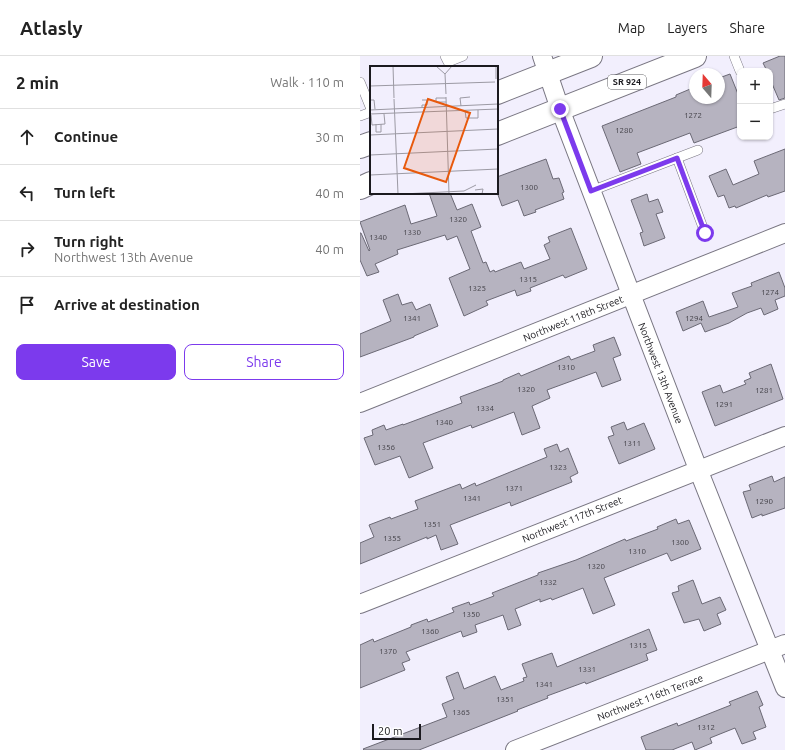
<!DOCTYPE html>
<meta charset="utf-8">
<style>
:root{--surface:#fff;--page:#f2f2f2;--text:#222;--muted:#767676;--line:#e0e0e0;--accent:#7c3aed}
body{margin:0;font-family:Ubuntu,sans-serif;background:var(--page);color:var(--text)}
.controls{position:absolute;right:12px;top:12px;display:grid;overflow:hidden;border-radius:8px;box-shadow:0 1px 3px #0004}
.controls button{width:36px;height:36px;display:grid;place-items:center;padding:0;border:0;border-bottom:1px solid var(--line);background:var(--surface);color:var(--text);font:20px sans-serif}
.compass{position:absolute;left:329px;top:12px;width:36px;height:36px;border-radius:50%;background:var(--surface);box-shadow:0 1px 3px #0004;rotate:341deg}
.scale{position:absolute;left:12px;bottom:10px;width:49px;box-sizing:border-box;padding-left:4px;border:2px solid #1b1a1f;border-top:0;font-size:11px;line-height:14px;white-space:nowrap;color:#1b1a1f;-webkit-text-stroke:3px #fff;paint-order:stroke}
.stop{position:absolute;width:12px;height:12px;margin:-9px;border:3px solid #7c3aed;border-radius:50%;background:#fff}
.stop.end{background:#7c3aed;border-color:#fff;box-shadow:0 1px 4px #0008}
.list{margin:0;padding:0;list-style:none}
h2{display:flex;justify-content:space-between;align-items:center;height:52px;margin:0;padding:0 16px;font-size:17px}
h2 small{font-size:13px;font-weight:400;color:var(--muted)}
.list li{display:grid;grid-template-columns:26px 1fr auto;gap:12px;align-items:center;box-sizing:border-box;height:56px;padding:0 16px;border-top:1px solid var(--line)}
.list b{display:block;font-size:15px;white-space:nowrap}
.list p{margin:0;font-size:13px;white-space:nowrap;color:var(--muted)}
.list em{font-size:13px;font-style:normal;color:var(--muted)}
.actions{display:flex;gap:8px;padding:12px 16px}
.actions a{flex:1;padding:9px 0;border:1px solid var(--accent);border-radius:8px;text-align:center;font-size:14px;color:var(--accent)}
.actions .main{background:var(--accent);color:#fff}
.icon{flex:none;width:22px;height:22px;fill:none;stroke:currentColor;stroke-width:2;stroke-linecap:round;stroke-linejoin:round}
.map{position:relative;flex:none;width:425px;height:694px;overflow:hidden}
header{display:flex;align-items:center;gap:24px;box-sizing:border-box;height:56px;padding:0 20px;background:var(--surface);border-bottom:1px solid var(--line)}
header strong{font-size:19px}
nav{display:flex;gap:22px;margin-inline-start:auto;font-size:14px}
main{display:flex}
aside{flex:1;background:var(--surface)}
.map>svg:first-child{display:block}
.building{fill:#b6b3c0;stroke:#6b6975}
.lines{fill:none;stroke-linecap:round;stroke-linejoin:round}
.lane-casing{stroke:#797682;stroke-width:10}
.street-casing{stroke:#797682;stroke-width:20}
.highway-casing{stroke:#797682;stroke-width:24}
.lane{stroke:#fff;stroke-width:9}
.street{stroke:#fff;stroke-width:18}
.highway{stroke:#fff;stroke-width:22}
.route{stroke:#7c3aed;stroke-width:5}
.labels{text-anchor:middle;stroke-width:4;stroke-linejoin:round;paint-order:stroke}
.number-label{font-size:8px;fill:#424047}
.shield{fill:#fff;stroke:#5f5f62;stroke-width:1}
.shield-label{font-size:9px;font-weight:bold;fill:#1b1a1f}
.street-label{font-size:10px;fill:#1b1a1f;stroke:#fff}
.inset-road{fill:none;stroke:#9c9aa4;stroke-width:1}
.view{fill:#e8590c;fill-opacity:0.15;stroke:#e8590c;stroke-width:2}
.inset-edge{fill:none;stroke:#1b1a1f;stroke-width:2}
</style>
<header>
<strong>Atlasly</strong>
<nav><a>Map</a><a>Layers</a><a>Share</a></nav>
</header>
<main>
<aside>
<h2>2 min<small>Walk · 110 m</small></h2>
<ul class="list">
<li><svg class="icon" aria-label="ahead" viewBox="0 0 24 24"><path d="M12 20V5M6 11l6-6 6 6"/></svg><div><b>Continue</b></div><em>30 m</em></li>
<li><svg class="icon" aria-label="left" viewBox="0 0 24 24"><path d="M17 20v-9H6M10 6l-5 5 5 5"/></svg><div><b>Turn left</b></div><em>40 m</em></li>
<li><svg class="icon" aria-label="right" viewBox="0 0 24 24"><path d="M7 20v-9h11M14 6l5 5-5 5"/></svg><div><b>Turn right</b><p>Northwest 13th Avenue</p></div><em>40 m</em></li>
<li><svg class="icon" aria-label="arrive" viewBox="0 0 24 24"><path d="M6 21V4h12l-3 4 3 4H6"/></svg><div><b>Arrive at destination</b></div></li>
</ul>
<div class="actions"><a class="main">Save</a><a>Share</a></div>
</aside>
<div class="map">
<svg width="425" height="694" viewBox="0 0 425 694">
<rect width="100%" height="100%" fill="#f2effd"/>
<!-- building -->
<g class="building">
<polygon points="420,0 425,0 425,42 419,44 410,23 410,15 407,15 403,7"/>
<polygon points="370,18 380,43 380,70 334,87 330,77 277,97 281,108 260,116 242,70 316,41 316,39 335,31 335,42 359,42 359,22"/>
<polygon points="425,93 425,135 408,141 407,139 376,152 375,150 369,152 364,139 358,141 349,120 366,113 373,129 399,118 394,105"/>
<polygon points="186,103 193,123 199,122 204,136 202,137 204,143 175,154 176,156 164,160 158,144 142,150 137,136 137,121"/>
<polygon points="69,137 90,137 97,154 112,148 121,171 111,175 123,207 126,206 130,216 134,214 135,216 161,206 164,213 190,203 184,189 190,186 188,181 211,172 227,213 205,222 203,219 170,232 171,235 157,240 155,234 126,245 128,249 104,260 89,222 110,213 97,180 87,184 85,179 37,194 38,198 15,208 19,216 7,220 0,204 0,177 1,177 9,195 10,194 0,166 45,149 51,168 77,160"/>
<polygon points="287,138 289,146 298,143 303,156 296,158 305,182 284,190 280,177 283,176 271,144"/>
<polygon points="419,216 425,232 425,240 415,244 418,253 404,259 401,252 387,257 369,267 345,276 341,267 323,275 316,256 343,245 349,261 378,251 372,237 392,230 391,227"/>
<polygon points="38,238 42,249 52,246 56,254 70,248 78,270 54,280 54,281 0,301 0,278 31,265 23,244"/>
<polygon points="254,281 261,299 253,302 261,324 242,331 236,316 187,334 190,342 172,350 180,372 162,379 154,356 112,372 111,369 63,387 73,412 49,422 40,400 15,409 4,382 13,379 12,374 24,369 26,374 43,368 43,369 102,347 100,341 143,325 143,324 159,317 161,320 209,300 211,304 235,295 233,289"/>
<polygon points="411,308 423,343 355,370 342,336 360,329 363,337 386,328 384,325 391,322 389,317"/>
<polygon points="264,366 267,374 284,367 295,393 259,408 248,381 254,379 251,371"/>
<polygon points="197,388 200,396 208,392 218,417 210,421 212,426 151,450 150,446 90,469 98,488 81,494 76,479 67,483 67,481 0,508 0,487 14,481 9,469 30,461 31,463 58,453 55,445 100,428 102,433 115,427 116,430 187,401 184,393"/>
<polygon points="412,420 414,426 425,421 425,452 402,460 402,458 392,462 383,436 391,434 389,429"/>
<polygon points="316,463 318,468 329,464 341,493 311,505 307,497 244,522 255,549 233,558 223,532 192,544 191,542 180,546 180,543 155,553 161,569 148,574 143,559 115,569 117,576 103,581 101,575 46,596 50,604 42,607 45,614 0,632 0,589 13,583 14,586 51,571 51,569 67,563 68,566 94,556 92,552 109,546 110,549 134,540 132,537 178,519 178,517 216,504 265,483 266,485 298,473 297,471"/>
<polygon points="333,524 342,548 360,541 366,554 357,558 361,568 344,575 339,563 324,567 312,537 319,535 318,530"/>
<polygon points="289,573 297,594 286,598 288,604 226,628 225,626 187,640 188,642 157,654 158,655 59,694 4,694 3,693 87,661 82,648 94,643 86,621 98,616 104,633 135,620 141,634 164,625 163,622 167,621 162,608 192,597 197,611"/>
<polygon points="397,635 403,649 399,651 406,671 393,676 396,683 382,688 375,672 350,682 352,687 335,694 332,686 312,694 286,694 281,681 317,667 318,670 371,649 369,646"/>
</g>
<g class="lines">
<defs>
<g id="lane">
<polyline points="85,0 88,6 103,0"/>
<polyline points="374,0 380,15"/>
<polyline points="0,26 11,53"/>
<polyline points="410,53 425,48"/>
<polyline points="0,60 11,56"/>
<polyline points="317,102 345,177"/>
<polyline points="231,135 338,94"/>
</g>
<g id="street">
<polyline points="182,0 200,53 338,413 425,632"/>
<polyline points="0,347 425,177"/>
<polyline points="0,548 425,380"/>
<polyline points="155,694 425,588"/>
</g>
<g id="highway">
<polyline points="137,37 231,0"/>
<polyline points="137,78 335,0"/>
<polyline points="0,91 11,87"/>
<polyline points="0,132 11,127"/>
</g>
</defs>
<!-- lane casing -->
<use href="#lane" class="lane-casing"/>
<!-- street casing -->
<use href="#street" class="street-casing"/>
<!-- highway casing -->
<use href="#highway" class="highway-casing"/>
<!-- lane -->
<use href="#lane" class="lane"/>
<!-- street -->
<use href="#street" class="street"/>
<!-- highway -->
<use href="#highway" class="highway"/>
</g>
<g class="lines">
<!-- route -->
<polyline class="route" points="200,53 231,135 317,102 345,177"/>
</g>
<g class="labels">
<!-- number labels -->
<g class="number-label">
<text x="333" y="62">1272</text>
<text x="264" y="77">1280</text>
<text x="169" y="134">1300</text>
<text x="98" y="166">1320</text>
<text x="52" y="179">1330</text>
<text x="18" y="184">1340</text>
<text x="168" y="226">1315</text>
<text x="117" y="235">1325</text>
<text x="410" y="239">1274</text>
<text x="52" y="265">1341</text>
<text x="334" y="265">1294</text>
<text x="206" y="314">1310</text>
<text x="166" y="336">1320</text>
<text x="404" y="337">1281</text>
<text x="364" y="351">1291</text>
<text x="125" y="355">1334</text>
<text x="84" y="369">1340</text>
<text x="272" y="390">1311</text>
<text x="26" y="394">1356</text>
<text x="198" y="414">1323</text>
<text x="154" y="435">1371</text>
<text x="112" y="445">1341</text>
<text x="404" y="448">1290</text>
<text x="72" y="471">1351</text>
<text x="32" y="485">1355</text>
<text x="320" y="489">1300</text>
<text x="277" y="498">1310</text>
<text x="236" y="513">1320</text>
<text x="188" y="529">1332</text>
<text x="111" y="561">1350</text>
<text x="70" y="578">1360</text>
<text x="278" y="592">1315</text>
<text x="28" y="598">1370</text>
<text x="227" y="616">1331</text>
<text x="184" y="631">1341</text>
<text x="145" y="646">1351</text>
<text x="101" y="659">1365</text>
<text x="346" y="674">1312</text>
</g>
<!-- shield labels -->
<rect class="shield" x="248" y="19" width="38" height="14" rx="3"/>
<g class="shield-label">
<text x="267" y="29">SR 924</text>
</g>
<!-- street labels -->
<g class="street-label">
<text transform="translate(213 262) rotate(-22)" y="4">Northwest 118th Street</text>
<text transform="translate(301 317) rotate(69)" y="4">Northwest 13th Avenue</text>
<text transform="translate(212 463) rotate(-22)" y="4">Northwest 117th Street</text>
<text transform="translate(290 641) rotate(-21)" y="4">Northwest 116th Terrace</text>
</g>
</g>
<!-- overview -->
<g transform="translate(10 10)">
<rect width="128" height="128" fill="#f2effd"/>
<path class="inset-road" d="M23,0L24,32M66,0L75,8M126,13V0M0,20L125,16M76,28L75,8L82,0M76,31L79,128M76,32H66V36H76M24,33L28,128M0,34H4L5,43M52,34H57V39H52V41M128,38V17M91,40L90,32L100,31M0,44L128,38M95,44L96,52H108V44M0,48L128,43M1,49L2,59L15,58L14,48M6,58V66H11V58M0,69L128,63M0,89L128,83M0,109L128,103M105,124L113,123L112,128M32,128L94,125L106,119"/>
<path class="view" d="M58,33L100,47L76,116L34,102Z"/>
<rect width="128" height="128" class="inset-edge"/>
</g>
</svg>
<div class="controls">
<button>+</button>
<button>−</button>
</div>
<svg class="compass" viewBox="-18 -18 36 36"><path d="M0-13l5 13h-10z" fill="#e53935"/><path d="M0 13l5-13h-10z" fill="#767676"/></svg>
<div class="scale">20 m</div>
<div class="stop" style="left:345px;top:177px"></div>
<div class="stop end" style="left:200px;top:53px"></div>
</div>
</main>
